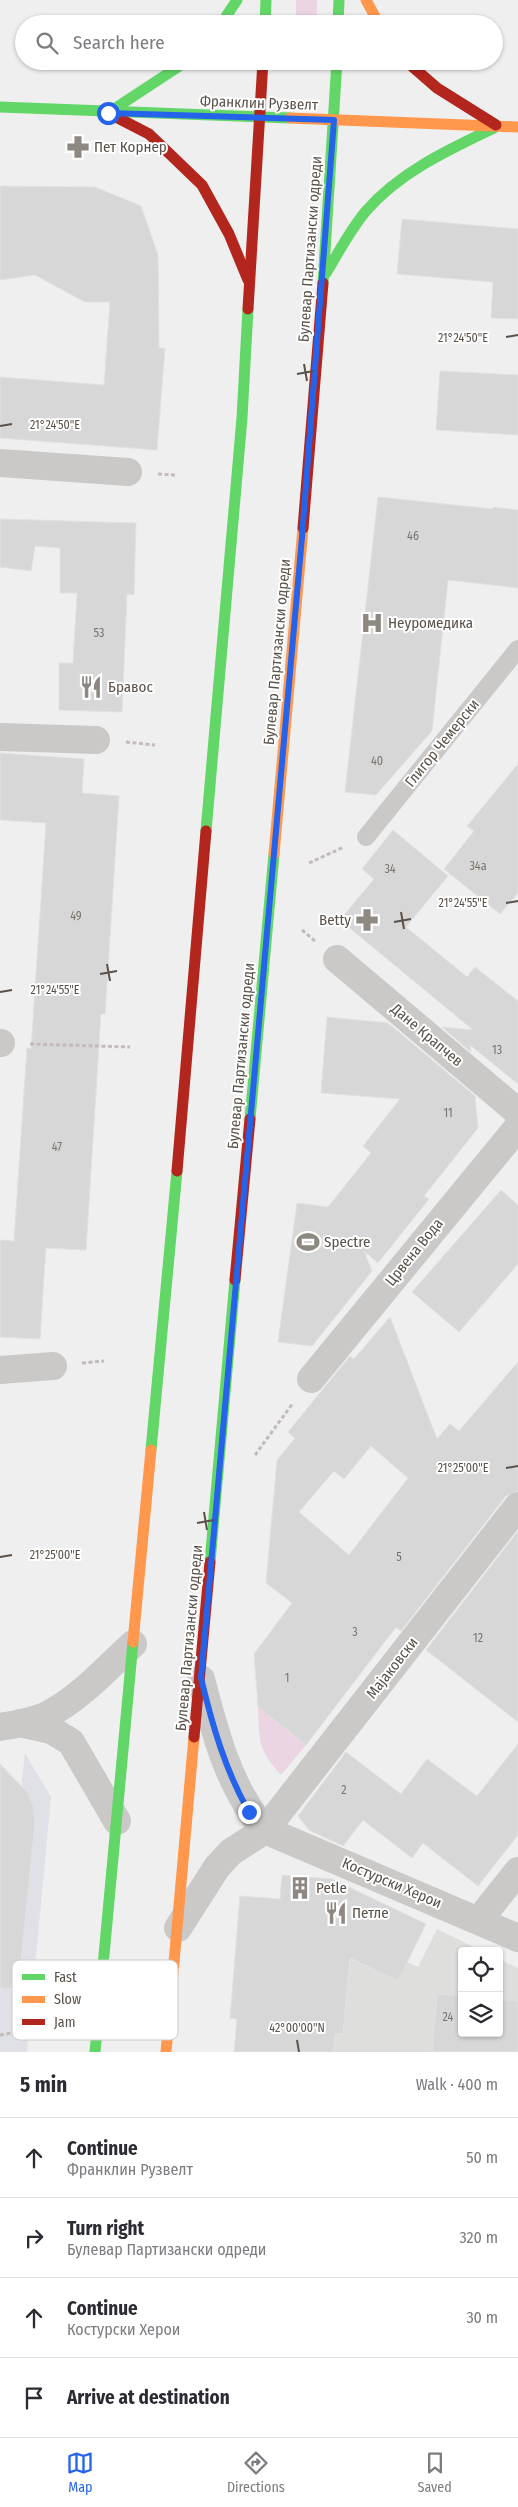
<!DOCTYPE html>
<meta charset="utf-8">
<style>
:root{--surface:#fff;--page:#f7f7f7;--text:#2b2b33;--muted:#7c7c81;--line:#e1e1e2;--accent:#2563eb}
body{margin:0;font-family:"Fira Sans Condensed",sans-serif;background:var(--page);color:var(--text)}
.controls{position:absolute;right:15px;bottom:15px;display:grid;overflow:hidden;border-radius:5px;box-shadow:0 1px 4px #0004}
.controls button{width:45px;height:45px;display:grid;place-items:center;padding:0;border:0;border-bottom:1px solid var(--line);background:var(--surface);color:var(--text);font:25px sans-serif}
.stop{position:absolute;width:15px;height:15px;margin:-11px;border:4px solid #2563eb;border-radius:50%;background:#fff}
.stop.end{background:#2563eb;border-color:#fff;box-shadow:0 1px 5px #0008}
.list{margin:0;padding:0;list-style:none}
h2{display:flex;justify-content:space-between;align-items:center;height:65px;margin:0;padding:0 20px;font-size:21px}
h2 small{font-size:16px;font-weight:400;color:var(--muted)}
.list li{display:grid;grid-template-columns:32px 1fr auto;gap:15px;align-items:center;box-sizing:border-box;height:80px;padding:0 20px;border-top:1px solid var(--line)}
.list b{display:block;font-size:19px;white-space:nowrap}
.list p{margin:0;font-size:16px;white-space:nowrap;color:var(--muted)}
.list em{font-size:16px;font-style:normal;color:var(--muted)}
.icon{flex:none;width:28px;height:28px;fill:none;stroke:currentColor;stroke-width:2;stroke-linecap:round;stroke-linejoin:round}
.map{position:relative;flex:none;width:518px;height:2052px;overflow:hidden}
.search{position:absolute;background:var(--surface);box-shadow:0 1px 4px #0004;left:15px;right:15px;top:15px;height:55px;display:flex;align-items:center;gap:12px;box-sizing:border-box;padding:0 18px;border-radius:28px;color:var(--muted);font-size:19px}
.sheet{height:385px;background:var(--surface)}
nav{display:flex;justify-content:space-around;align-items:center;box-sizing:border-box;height:70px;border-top:1px solid var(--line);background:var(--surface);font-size:14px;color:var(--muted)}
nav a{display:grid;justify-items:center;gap:2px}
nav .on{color:var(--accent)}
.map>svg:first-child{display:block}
.commercial{fill:#e0e1e7}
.education{fill:#dedfdd}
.green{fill:#ecd5e2}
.building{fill:#d8d7d7;stroke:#e2e1e1;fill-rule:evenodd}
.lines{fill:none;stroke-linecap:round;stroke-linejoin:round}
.path{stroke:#c4babd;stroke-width:3;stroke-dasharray:4 2.5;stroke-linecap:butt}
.lane{stroke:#cbc9c7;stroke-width:18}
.street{stroke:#cbc9c7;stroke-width:28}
.fast{stroke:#63d668;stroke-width:11}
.slow{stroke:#ff974d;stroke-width:11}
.jam{stroke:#b3261e;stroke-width:11}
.route{stroke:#2563eb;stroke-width:6}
.ticks{fill:none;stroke:#5a5148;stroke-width:2}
.labels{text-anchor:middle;stroke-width:4;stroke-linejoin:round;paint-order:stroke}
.number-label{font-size:12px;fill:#7a736c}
.street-label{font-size:15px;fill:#5a5148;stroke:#fff}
.poi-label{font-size:15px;fill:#5a5148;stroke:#fff;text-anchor:start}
.key{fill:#fff;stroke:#cecbc8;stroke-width:1}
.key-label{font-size:14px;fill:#5a5148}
.ticks-label{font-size:12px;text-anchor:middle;fill:#5a5148;stroke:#fff;stroke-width:4;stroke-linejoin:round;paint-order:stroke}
</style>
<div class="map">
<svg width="518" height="2052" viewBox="0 0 518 2052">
<rect width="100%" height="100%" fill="#efefef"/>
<!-- commercial -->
<polygon class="commercial" points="25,1753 51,1797 27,2052 0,2052 0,1984"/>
<!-- education -->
<polygon class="education" points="240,1896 324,1903 321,1945 398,1981 407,1962 418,1967 437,1929 482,1951 462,1951 462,2033 499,2033 499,1959 518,1968 518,2052 234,2052 237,2020 230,2018"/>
<!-- green -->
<g class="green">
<rect x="296" y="0" width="21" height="24"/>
<path d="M258,1707L306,1745L281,1775C258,1750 259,1740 258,1707Z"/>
</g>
<!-- building -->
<g class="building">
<polygon points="0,186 95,187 141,206 158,255 159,348 165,348 157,450 0,438 0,377 104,385 110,302 85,302 35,275 0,280"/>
<polygon points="402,219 518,229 518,319 491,318 493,282 397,274"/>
<polygon points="440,371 518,375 518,435 436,430"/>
<polygon points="378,497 493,509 493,507 518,510 518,588 448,580 432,731 376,795 345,792"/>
<polygon points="0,519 136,523 134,595 127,594 122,712 59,710 59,663 73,663 77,593 60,593 60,548 35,546 31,571 0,567"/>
<polygon points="0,753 84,759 82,793 119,796 105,1014 101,1014 86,1250 46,1248 40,1339 0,1337 0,1240 14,1241 27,1048 31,1049 46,823 0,820"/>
<polygon points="518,764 518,893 500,914 444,869 474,831 467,826"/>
<polygon points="393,830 448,876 406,927 467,977 475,967 518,1001 518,1084 470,1045 471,1052 442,1027 473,1030 340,920 374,879 362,869"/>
<polygon points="327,1017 388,1023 475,1096 478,1128 424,1196 429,1199 378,1263 364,1251 372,1271 312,1346 278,1342 297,1203 328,1207 371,1153 363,1146 400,1099 321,1093"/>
<polygon points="501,1190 518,1205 518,1264 459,1332 412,1292"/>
<path d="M390,1317L437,1439L450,1424L459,1431L518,1362V1491L506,1496L401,1631L396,1627L306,1745L258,1707L254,1654L292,1603L266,1583L277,1460L295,1438L288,1432L350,1356L354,1359ZM371,1446L408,1478L349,1555L299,1512L334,1471L344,1479Z"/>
<polygon points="518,1531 518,1722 426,1650"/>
<polygon points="518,1744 518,1835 478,1886 423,1843 412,1858 363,1820 343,1846 309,1830 298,1816 346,1752 401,1794 427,1759 477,1796"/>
<polygon points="0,1764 27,1792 33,1805 35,1823 18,1989 0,1988"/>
<polygon points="282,1875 332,1879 426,1924 398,1981 350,1958 343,2034 335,2034 333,2052 234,2052 237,2019 230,2018 240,1896 280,1899"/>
<polygon points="437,1994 462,1996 462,2033 499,2033 499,1999 518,2001 518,2052 432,2052"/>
</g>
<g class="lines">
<!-- path -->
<g class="path">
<polyline points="158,474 175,475"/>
<polyline points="126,742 155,745"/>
<polyline points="309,863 344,847"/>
<polyline points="302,930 315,941"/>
<polyline points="30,1044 130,1047"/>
<polyline points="82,1363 104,1361"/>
<polyline points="255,1455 293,1403"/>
<polyline points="0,2035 35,2029"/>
</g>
<!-- lane -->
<polyline class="lane" points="366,837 518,649"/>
<!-- street -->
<g class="street">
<polyline points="0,463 128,472"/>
<polyline points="0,737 96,740"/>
<polyline points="337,959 518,1112"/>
<polyline points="0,1043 1,1043"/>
<polyline points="0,1370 53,1366"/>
<polyline points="311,1379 518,1127"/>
<path d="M201,1679C215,1733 229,1788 265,1830L518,1938"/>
<polyline points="20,1723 51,1730 71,1742 117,1821"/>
<path d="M0,1727C16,1724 34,1722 49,1714C81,1697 107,1668 133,1644"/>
<polyline points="479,1920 518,1871"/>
<polyline points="178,1928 217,1867 231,1852 265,1830 518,1506"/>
</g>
<!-- fast -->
<g class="fast">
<polyline points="221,24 237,0"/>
<polyline points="265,24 266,0"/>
<polyline points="338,24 339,0"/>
<polyline points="0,107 290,118"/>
<polyline points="108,113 187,61"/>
<path d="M326,273C339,252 350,230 366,211C400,172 448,150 494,128"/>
<polyline points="323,283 337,61"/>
<polyline points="206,831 242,418 248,309"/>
<polyline points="250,1119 274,854"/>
<polyline points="151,1450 177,1171"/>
<polyline points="210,1562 235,1280"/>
<polyline points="95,2052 133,1642"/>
</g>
<!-- slow -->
<g class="slow">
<polyline points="366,0 379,24"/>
<polyline points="290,118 518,127"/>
<polyline points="274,854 303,528"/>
<polyline points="133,1642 151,1450"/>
<polyline points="166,2052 194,1737"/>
</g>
<!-- jam -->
<g class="jam">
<polyline points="406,61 437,88 496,125"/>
<polyline points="116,117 149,134 202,185 229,234 248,280"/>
<polyline points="248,309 263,61"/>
<polyline points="303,528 323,283"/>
<polyline points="177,1171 206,831"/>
<polyline points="235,1280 250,1119"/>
<polyline points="194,1737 210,1562"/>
</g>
</g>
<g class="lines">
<!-- route -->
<path class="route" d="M108,113L334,120L302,537L201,1678C212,1724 225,1770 249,1812"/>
</g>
<!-- ticks -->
<path class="ticks" d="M506,337L518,335M304,364L307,381M297,374L314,371M0,426L12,424M506,903L518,901M401,912L404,929M394,922L411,919M107,964L110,981M100,974L117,971M0,992L12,990M506,1468L518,1466M204,1512L207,1530M197,1523L214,1520M0,1557L12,1555M297,2040L299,2052"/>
<!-- icons -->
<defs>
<symbol id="pharmacy-bare" viewBox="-9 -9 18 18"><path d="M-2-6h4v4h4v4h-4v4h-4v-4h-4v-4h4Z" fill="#8e8882" stroke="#fff" stroke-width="2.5" paint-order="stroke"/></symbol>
<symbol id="hospital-bare" viewBox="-9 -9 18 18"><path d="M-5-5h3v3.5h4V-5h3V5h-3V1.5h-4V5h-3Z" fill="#8e8882" stroke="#fff" stroke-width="2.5" paint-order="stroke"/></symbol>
<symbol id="restaurant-bare" viewBox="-9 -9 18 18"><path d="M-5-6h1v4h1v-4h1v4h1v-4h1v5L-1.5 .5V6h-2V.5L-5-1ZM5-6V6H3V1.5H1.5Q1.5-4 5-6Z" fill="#8e8882" stroke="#fff" stroke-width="2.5" paint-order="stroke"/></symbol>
<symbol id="stadium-bare" viewBox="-9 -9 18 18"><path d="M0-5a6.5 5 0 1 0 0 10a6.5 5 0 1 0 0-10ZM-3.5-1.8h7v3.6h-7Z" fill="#8e8882" stroke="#fff" stroke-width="2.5" paint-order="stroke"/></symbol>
<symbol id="building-bare" viewBox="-9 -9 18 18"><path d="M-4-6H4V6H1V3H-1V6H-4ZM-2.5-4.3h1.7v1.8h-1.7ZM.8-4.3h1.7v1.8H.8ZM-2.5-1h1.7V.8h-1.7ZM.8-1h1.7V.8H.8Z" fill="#8e8882" stroke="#fff" stroke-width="2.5" paint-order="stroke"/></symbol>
</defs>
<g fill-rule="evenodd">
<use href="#pharmacy-bare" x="62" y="131" width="32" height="32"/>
<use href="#hospital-bare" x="356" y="607" width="32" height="32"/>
<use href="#restaurant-bare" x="75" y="671" width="32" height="32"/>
<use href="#pharmacy-bare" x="351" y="904" width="32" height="32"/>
<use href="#stadium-bare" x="292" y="1226" width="32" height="32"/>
<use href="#building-bare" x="284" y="1872" width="32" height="32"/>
<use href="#restaurant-bare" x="320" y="1897" width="32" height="32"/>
</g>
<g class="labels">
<!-- number labels -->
<g class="number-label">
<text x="413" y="540">46</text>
<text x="99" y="637">53</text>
<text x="377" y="765">40</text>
<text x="478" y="870">34а</text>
<text x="390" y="873">34</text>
<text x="76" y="920">49</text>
<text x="497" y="1054">13</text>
<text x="448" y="1117">11</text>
<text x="57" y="1151">47</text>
<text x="399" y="1561">5</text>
<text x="355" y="1636">3</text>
<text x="478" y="1642">12</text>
<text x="287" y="1682">1</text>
<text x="344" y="1794">2</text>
<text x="448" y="2021">24</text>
</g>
<!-- street labels -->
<g class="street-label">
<text transform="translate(259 103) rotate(2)" y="5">Франклин Рузвелт</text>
<text transform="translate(310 249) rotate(-86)" y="5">Булевар Партизански одреди</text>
<text transform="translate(277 652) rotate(-85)" y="5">Булевар Партизански одреди</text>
<text transform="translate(442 743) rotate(-51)" y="5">Глигор Чемерски</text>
<text transform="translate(427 1035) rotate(40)" y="5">Дане Крапчев</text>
<text transform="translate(241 1056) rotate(-85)" y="5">Булевар Партизански одреди</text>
<text transform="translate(414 1252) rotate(-51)" y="5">Црвена Вода</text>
<text transform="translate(189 1638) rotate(-85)" y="5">Булевар Партизански одреди</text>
<text transform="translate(392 1668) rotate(-52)" y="5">Мајаковски</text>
<text transform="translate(392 1883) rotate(23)" y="5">Костурски Херои</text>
</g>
<!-- poi labels -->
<g class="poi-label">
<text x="94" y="152">Пет Корнер</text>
<text x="388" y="628">Неуромедика</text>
<text x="108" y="692">Бравос</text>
<text x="351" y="925" text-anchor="end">Betty</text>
<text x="324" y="1247">Spectre</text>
<text x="316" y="1893">Petle</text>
<text x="352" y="1918">Петле</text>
</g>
</g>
<!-- legend -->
<rect x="12" y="1960" width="166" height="80" rx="8" class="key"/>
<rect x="22" y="1974" width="23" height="6" fill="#63d668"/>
<rect x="22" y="1996" width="23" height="7" fill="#ff974d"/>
<rect x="22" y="2019" width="23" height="6" fill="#b3261e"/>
<g class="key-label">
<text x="54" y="1982">Fast</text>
<text x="54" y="2004">Slow</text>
<text x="54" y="2027">Jam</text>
</g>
<g class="ticks-label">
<text x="463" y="342">21°24'50"E</text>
<text x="55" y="429">21°24'50"E</text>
<text x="463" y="907">21°24'55"E</text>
<text x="55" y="994">21°24'55"E</text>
<text x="463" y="1472">21°25'00"E</text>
<text x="55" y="1559">21°25'00"E</text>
<text x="297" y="2032">42°00'00"N</text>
</g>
</svg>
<div class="controls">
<button><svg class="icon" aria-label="locate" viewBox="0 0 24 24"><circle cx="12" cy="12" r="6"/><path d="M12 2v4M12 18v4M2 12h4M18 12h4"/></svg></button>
<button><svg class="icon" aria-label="layers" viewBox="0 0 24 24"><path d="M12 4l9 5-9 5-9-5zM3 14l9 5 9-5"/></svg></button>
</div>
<div class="stop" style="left:108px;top:113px"></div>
<div class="stop end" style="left:249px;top:1812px"></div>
<div class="search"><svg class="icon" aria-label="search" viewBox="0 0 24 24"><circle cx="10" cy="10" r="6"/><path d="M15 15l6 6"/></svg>Search here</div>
</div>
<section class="sheet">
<h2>5 min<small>Walk · 400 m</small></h2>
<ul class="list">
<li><svg class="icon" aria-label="ahead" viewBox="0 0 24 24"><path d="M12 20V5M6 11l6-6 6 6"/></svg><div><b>Continue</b><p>Франклин Рузвелт</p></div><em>50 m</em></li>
<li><svg class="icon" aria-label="right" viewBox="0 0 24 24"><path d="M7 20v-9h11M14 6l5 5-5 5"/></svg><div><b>Turn right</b><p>Булевар Партизански одреди</p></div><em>320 m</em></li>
<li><svg class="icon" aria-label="ahead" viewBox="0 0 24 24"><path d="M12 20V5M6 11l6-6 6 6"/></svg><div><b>Continue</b><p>Костурски Херои</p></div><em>30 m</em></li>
<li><svg class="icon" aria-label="arrive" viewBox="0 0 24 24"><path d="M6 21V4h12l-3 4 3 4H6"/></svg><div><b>Arrive at destination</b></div></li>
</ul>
</section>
<nav>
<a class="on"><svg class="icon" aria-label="map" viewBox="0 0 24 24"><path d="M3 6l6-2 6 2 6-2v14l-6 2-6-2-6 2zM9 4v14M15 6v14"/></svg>Map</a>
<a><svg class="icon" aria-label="directions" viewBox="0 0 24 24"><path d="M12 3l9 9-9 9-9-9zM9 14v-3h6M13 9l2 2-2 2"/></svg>Directions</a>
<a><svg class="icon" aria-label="saved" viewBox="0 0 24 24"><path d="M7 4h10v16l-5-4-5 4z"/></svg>Saved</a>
</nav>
